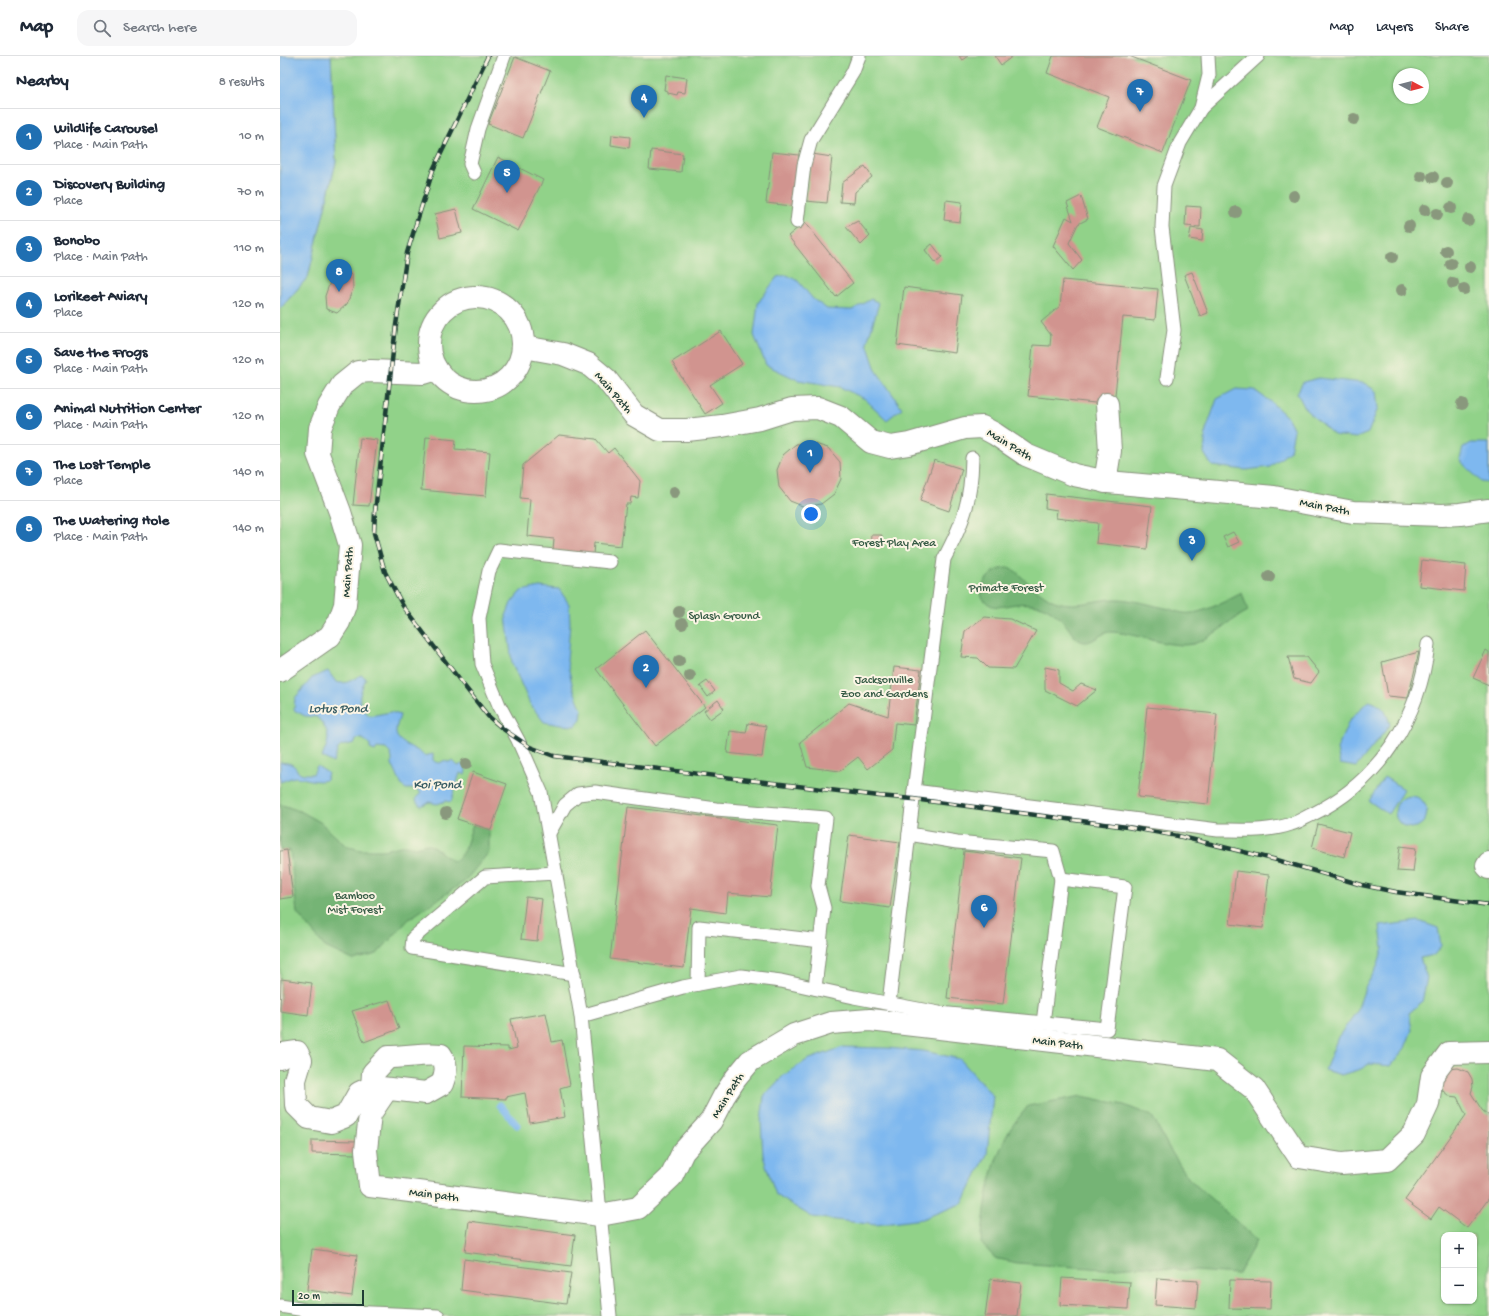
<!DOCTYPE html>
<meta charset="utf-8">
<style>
:root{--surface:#fff;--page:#f6f6f7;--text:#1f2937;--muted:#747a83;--line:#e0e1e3;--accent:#1f6fb2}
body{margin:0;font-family:"Gochi Hand",sans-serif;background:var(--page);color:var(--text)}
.controls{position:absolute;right:12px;bottom:12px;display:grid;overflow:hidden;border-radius:8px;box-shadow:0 1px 3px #0004}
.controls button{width:36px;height:36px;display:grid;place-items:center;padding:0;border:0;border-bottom:1px solid var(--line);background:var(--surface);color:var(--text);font:20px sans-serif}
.compass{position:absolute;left:1113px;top:12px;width:36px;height:36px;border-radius:50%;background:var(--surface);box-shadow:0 1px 3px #0004;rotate:97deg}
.scale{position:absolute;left:12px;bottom:10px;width:72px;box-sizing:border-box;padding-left:4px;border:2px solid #1f3d34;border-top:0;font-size:11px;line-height:14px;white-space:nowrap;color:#1f3d34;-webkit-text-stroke:3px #fcf5e5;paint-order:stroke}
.you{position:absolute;left:531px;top:458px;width:14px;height:14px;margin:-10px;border:3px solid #fff;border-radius:50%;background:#1a73e8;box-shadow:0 0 0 6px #1a73e833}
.badge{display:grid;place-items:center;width:26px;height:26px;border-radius:50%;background:var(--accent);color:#fff;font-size:13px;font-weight:700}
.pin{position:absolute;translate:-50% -33px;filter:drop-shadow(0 1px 2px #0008)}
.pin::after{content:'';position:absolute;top:21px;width:14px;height:12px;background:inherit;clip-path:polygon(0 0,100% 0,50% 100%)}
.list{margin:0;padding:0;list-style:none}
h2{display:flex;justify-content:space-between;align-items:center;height:52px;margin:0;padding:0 16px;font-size:17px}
h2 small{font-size:13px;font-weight:400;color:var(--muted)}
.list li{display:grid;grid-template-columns:26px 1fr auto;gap:12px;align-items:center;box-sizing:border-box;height:56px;padding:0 16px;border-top:1px solid var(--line)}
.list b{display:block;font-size:15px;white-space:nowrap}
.list p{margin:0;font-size:13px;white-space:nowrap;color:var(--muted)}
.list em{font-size:13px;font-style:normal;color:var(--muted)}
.icon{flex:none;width:22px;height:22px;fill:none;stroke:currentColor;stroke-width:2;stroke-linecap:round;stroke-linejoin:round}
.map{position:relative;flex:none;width:1209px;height:1260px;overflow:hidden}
header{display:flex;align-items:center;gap:24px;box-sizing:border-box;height:56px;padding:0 20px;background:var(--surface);border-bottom:1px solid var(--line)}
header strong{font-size:19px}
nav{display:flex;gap:22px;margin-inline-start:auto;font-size:14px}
.search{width:280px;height:36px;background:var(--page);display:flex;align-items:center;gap:10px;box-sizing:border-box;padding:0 14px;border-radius:12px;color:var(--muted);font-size:15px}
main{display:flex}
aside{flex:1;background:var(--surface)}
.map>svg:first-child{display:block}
.green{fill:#91d289;stroke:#58885e;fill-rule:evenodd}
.forest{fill:#74b475;stroke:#4a7854}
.water{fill:#7eb8ef;stroke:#4e7a92}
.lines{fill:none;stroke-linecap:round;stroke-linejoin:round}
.stream{stroke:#7eb8ef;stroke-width:7}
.building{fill:#d1948f}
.lane-casing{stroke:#87907b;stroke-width:15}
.street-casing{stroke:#87907b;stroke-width:24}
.lane{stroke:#fff;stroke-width:13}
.street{stroke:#fff;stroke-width:22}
.rail-casing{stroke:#1f3d34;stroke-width:4.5}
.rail{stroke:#fcf5e5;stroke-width:3;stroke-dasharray:9;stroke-linecap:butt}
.tree{fill:#89987d}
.labels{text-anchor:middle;stroke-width:4;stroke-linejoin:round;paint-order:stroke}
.street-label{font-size:12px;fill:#1f3d34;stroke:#fcf5e5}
.park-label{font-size:12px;fill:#365b45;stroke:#fcf5e5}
.water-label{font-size:13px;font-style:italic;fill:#375c63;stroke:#fcf5e5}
</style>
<header>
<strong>Map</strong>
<div class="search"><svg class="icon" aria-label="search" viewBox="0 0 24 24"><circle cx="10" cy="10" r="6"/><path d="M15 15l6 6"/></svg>Search here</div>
<nav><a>Map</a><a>Layers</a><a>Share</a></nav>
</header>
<main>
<aside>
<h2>Nearby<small>8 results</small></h2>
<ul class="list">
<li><span class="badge">1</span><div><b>Wildlife Carousel</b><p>Place · Main Path</p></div><em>10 m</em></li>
<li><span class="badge">2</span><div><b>Discovery Building</b><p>Place</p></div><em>70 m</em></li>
<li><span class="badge">3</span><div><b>Bonobo</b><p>Place · Main Path</p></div><em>110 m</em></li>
<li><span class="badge">4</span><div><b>Lorikeet Aviary</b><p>Place</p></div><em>120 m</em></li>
<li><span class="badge">5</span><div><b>Save the Frogs</b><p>Place · Main Path</p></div><em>120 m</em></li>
<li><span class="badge">6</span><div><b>Animal Nutrition Center</b><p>Place · Main Path</p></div><em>120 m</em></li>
<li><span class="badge">7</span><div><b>The Lost Temple</b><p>Place</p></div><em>140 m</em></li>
<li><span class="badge">8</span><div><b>The Watering Hole</b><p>Place · Main Path</p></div><em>140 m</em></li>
</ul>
</aside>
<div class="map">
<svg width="1209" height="1260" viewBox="0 0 1209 1260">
<rect width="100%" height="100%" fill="#fcf5e5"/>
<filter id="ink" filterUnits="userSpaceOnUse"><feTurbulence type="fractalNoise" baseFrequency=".025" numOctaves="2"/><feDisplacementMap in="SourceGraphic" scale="8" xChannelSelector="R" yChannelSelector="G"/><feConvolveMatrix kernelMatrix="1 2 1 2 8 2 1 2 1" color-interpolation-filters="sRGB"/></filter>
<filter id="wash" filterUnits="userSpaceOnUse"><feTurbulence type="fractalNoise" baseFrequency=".012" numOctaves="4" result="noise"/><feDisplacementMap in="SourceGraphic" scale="16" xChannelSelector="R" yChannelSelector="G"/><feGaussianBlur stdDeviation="0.9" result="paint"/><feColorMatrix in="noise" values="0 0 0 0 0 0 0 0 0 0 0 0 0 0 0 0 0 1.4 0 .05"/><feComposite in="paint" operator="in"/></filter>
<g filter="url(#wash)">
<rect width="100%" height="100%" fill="#efe2c2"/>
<!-- green -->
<path class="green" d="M51,0H1209V1260H0V253L28,221L56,106ZM1119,18H1143V42H1119ZM1164,1179H1194V1245H1164Z"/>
<!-- forest -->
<g class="forest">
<path d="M730,512C737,515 739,519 744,523C753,531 766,542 777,546C799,552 815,543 836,543C852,543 874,550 890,553C896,556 905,558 912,557C925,556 950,543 962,537L968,555C952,563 929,584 913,588C894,592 867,582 847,578C842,577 835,576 829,576C818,578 810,591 799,584C792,580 790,573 785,568C780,561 772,555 764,551C757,548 744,547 737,548C726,549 714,555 705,545C694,534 709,516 721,513C724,512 727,512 730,512Z"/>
<path d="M0,748L22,756L40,766L66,790L80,794H103L125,789L136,791L146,788L153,790L173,806C186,799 188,781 193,768L209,773V796L185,825L129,863L97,898L73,904L45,891L17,857L10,794L0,795Z"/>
<path d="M802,1040L844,1049L872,1060L889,1092L909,1123L977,1184L958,1218L914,1215L860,1210L825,1213L737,1207L715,1202L701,1187C706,1145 709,1109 731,1072C736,1064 743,1057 748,1050Z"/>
</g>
<!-- water -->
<g class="water">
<polygon points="0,0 51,0 56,106 28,221 0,253"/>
<polygon points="507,219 518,225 533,243 547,253 572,254 591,243 599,247 587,287 596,314 622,352 607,364 585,343 560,331 518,324 486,309 474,279 478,247 497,221"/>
<polygon points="1039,322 1084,327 1096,335 1098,352 1088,377 1076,382 1054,379 1026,354 1017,337 1023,326"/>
<polygon points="956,333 974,334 991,346 1008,362 1014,374 1010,395 990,411 966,414 932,410 924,397 926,374 937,343"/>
<path d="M1191,387H1209V427L1201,426C1194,417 1186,413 1180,403L1183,392Z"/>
<polygon points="260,531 279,533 289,548 290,567 287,605 293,632 302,654 301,663 295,670 280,669 264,666 250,648 232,607 226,560 231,547 241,535"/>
<path d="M48,615L56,626C67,629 71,624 81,619L86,622C80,638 74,647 90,660L111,656L120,659C119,664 116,670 116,675C115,688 137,691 144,700L153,698V704L155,706L160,707L163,705L168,706L173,705L178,710L182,708L185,710L186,715L185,719L180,717L171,746L166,745L157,748L149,746L141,750C138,748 136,746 136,742L141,737L136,733H126L122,730L112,708V702L110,697L106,693L97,692L95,695L90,693V689C87,685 81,681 76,683L75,687L61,690L58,693L53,707L42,701C50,682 51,677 37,661L25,660L14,654L15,642L32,622Z"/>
<path d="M1088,645C1103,649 1106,654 1110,669L1076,711L1060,708L1057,693L1069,665Z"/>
<path d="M0,706C9,707 14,707 18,716L24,718H33L37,710L48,717L46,724C36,727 26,722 16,721C11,721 5,725 0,726Z"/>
<polygon points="1104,721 1124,733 1108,758 1089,745"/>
<circle cx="1131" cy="756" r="16"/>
<polygon points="1139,865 1158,872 1161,890 1154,899 1140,902 1147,922 1142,946 1129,957 1132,974 1125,992 1111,1010 1089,1008 1081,1013 1061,1019 1045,1014 1058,981 1077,955 1085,932 1097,911 1103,892 1100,870"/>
<polygon points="563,991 607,992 644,995 680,1003 713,1040 707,1098 683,1147 642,1163 596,1169 532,1161 496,1139 483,1100 481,1065 484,1040 503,1020 527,1004"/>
</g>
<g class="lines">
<!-- stream -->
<polyline class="stream" points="220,1049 237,1069"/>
</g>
<g id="blocks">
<!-- building -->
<g class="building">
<polygon points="679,0 688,0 682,4"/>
<polygon points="715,0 733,0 721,9"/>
<polygon points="773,0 849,0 911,24 883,97 817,71 829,41 767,17"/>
<polygon points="235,1 270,15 243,82 208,68"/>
<polygon points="386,19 407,22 405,37 398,36 397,39 388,37 388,35 384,34"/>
<polygon points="332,79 350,81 349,92 331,89"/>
<polygon points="371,94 403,98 401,116 369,113"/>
<polygon points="492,96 519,99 512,150 486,147"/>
<polygon points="532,98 552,101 547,147 526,145"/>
<polygon points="218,101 263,124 238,175 193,153"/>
<polygon points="585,110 592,121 575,136 574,147 560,146 562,127"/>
<polygon points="801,140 808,163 798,168 789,187 802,204 793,214 773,190 786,161 793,165 787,147"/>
<polygon points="666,144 682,146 680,166 664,164"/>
<polygon points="906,150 921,151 920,171 905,170"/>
<polygon points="176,153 182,177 160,182 155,158"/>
<polygon points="578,165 590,180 581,189 566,171"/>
<polygon points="525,166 573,227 556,241 508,180"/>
<polygon points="911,172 923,174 922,185 909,183"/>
<polygon points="652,188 662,201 655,207 645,194"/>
<polygon points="62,215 72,219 73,232 67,248 57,257 46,253 45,240 51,223"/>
<polygon points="912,216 928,257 920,260 904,219"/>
<polygon points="783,224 878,233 875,264 843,261 834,349 748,340 753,289 770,290 771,279 761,266 780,250"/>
<polygon points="624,231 682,239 675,297 617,289"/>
<polygon points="441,275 462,308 430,329 442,347 425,358 392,306"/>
<polygon points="279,379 316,383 328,397 334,392 360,425 358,442 351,441 350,448 346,448 341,490 314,487 313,499 273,494 274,483 247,480 250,443 240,442 243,409"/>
<polygon points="146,381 176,384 175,393 210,396 206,440 141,434"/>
<polygon points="80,382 97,384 89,450 73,449"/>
<polygon points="532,387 548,392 560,406 561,423 554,438 541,448 525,451 510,445 499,431 497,414 503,399 516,388"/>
<polygon points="654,404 682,413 669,455 640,445"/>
<polygon points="766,438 872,450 867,493 816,487 818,467 776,462 777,454 765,452"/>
<polygon points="953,476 959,486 948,491 943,481"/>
<polygon points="591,479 602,479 600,491 590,490"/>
<polygon points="1142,504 1186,509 1184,535 1139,530"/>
<polygon points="704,561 730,563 756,575 734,613 708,612 698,602 681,601 685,575"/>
<polygon points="365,574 425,651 375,690 316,613"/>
<polygon points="1206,594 1209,596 1209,629 1193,622"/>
<polygon points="1139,596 1128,642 1108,640 1102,606"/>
<polygon points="1008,601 1027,601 1039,616 1031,627 1014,623"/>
<polygon points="614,611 641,614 634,669 615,667 612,694 588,713 578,701 560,715 527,711 520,686 569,647 608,660"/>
<polygon points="765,611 779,614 779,627 793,635 801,628 817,634 797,650 765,634"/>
<polygon points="427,625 435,635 428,641 420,630"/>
<polygon points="438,644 444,653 430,663 424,655"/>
<polygon points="867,651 937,658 928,748 858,741"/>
<polygon points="468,667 486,670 482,701 447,697 450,675 466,677"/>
<polygon points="193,716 227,728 211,774 177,763"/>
<polygon points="348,751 498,769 490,841 448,837 446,857 411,852 404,912 330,903"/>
<polygon points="1038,768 1070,776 1064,801 1032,792"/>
<polygon points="569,779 620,786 610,852 560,845"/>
<polygon points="1120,790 1136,792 1133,816 1117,815"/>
<polygon points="7,794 13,841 0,843 0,795"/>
<polygon points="684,795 741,802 723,948 667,942"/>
<polygon points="956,815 989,819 983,872 950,868"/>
<polygon points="246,841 262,843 257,885 241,883"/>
<polygon points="1,923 32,927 28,959 0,955"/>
<polygon points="109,944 119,973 84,986 72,955"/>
<polygon points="266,957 272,986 282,984 290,1029 280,1032 285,1061 250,1067 245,1037 226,1041 226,1043 182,1041 184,990 228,991 228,994 237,992 231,963"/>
<polygon points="1178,1012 1188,1016 1192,1023 1193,1031 1191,1037 1202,1054 1209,1060 1209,1142 1187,1172 1159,1151 1151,1163 1125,1144 1186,1059 1177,1041 1169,1040 1163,1035 1161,1027 1169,1013"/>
<polygon points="32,1084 76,1085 76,1098 32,1097"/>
<polygon points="189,1165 295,1179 291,1210 185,1196"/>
<polygon points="32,1193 77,1199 72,1240 27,1234"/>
<polygon points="184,1203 291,1217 286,1248 181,1234"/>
<polygon points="782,1222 850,1226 848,1253 780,1249"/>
<polygon points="877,1222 918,1225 916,1252 875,1249"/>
<polygon points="710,1223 741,1227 737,1260 705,1260"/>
<polygon points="950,1224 991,1225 990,1253 949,1252"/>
</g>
</g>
</g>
<g filter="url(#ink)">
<use href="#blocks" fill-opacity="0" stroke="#87907b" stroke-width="1"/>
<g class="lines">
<defs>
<g id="lane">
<polyline points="921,52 978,0"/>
<polyline points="194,117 190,108 198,73 224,0"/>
<polyline points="517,166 524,109 531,84 573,16 579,0"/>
<polyline points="887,322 894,274 882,171 884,130 900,87 921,52 929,19 928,0"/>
<path d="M634,735L938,774C963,774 988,776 1011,768C1019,766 1026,761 1033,758C1100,725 1140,661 1148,588"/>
<polyline points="269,777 285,749 298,738 315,736 436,753 546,762 538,830 544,852 535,932"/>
<polyline points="629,778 677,786 773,795 781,823 763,967"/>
<polyline points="276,817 205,821 133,882 132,892 294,918"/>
<polyline points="418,928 419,871 541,885"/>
<path d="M609,947L634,735L664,503C684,465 691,445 692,402"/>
<polyline points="301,960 403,931 461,920 501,925 574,941 659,957 827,973 845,831 781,823"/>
<polyline points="0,1250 25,1254 158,1260"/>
<polyline points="330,1260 301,960 261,736 238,684 219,649 202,608 199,562 209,515 219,494 330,506"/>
</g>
<g id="street">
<circle cx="196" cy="288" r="47"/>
<polyline points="244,291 283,298 308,308 326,323 354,359 380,374 407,374 442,370 480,363 512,353 538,352 561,361 591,386 610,391 629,388 685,372 702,371 715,378 746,399 794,419 828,426 994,441 1073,456 1162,459 1180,458 1209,454"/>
<polyline points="825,426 830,395 827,348"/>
<polyline points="0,615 50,580 59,566 65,549 70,489 60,456 38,398 40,372 49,350 62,329 78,316 91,315 143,317 156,313"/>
<polyline points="1209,807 1207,810 1209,812"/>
<path d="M0,1002L3,998L17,996L21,1004L15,1024L16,1049L29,1062L51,1066L66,1060L79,1037L92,1031L146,1037L162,1028C166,1017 168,1009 161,999C144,997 126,1001 108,1001L93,1017L92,1031"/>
<polyline points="107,1033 90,1058 86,1094 90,1130 320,1159 358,1152 391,1121 403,1096 431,1065 444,1040 456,1022 470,1005 514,979 551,967 590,964 937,1004 974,1033 1019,1101 1062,1108 1107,1104 1134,1078 1148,1048 1152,1020 1169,997 1209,996"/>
</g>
</defs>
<!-- lane casing -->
<use href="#lane" class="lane-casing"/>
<!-- street casing -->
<use href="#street" class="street-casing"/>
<!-- lane -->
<use href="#lane" class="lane"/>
<!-- street -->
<use href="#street" class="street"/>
<defs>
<polyline id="rail" points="208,0 153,114 127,197 116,269 95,456 94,477 105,516 123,550 185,631 208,660 223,673 250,691 274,700 599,740 633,743 847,771 898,780 997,804 1082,829 1116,836 1209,849"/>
</defs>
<!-- rail casing -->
<use href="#rail" class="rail-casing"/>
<!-- rail -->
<use href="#rail" class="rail"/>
</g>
<!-- trees -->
<g class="tree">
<circle cx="1074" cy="63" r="6"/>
<circle cx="1141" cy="120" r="6"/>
<circle cx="1153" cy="121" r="6"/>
<circle cx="1167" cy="127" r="6"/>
<circle cx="1014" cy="140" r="6"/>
<circle cx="1171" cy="152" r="6"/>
<circle cx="1145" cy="154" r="6"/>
<circle cx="956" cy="156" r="6"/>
<circle cx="1157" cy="158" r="6"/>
<circle cx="1188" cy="164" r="6"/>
<circle cx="1129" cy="170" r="6"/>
<circle cx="1166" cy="195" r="6"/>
<circle cx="1112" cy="201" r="6"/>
<circle cx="1171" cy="208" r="6"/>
<circle cx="1190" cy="211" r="6"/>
<circle cx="1173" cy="227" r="6"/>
<circle cx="1184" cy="233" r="6"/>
<circle cx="1122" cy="234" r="6"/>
<circle cx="1182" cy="348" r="6"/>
<circle cx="394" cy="436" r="6"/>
<circle cx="989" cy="521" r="6"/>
<circle cx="399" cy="556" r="6"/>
<circle cx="402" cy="568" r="6"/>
<circle cx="399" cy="605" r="6"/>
<circle cx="410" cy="620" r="6"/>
<circle cx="186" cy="708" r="6"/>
<circle cx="166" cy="757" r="6"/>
</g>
</g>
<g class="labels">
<!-- street labels -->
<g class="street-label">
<text transform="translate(334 336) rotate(49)" y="4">Main Path</text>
<text transform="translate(730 388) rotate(31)" y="4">Main Path</text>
<text transform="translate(1045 450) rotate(11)" y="4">Main Path</text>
<text transform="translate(67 516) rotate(-86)" y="4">Main Path</text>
<text transform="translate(778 986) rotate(7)" y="4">Main Path</text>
<text transform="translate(447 1039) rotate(-58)" y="4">Main Path</text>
<text transform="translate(154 1138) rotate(7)" y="4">Main path</text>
</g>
<!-- park labels -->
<g class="park-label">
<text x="614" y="490">Forest Play Area</text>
<text x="726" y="535">Primate Forest</text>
<text x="444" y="563">Splash Ground</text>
<text x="604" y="627">Jacksonville<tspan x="604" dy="14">Zoo and Gardens</tspan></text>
<text x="75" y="843">Bamboo<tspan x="75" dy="14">Mist Forest</tspan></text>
</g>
<!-- water labels -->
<g class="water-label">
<text x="58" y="656">Lotus Pond</text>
<text x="157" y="732">Koi Pond</text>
</g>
</g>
</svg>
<div class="controls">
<button>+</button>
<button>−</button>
</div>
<svg class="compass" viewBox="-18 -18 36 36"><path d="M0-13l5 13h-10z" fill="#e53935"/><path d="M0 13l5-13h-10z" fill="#747a83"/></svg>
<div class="scale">20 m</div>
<div class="you"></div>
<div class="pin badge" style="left:530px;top:417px">1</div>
<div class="pin badge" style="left:366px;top:632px">2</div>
<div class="pin badge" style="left:912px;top:505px">3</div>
<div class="pin badge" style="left:364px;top:62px">4</div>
<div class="pin badge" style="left:227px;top:137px">5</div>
<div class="pin badge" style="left:704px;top:872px">6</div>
<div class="pin badge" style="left:860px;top:56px">7</div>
<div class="pin badge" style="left:59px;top:236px">8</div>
</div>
</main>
